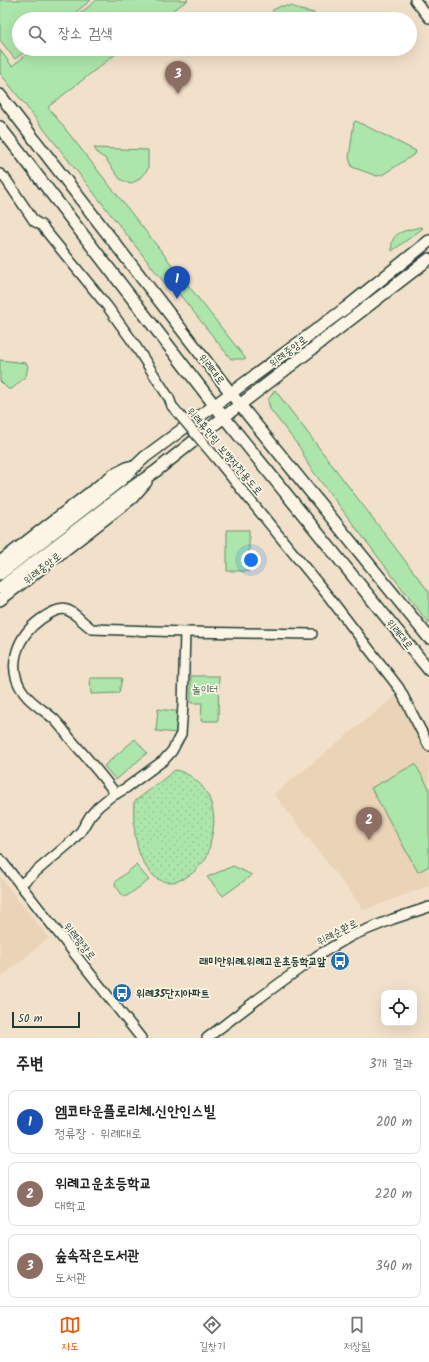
<!DOCTYPE html>
<html lang="ko">
<meta charset="utf-8">
<style>
:root{--surface:#fff;--page:#f2f2f2;--text:#222;--muted:#767676;--line:#e0e0e0;--accent:#ea580c}
body{margin:0;font-family:Kalam,"Poor Story",sans-serif;background:var(--page);color:var(--text)}
.controls{position:absolute;right:12px;bottom:12px;display:grid;overflow:hidden;border-radius:8px;box-shadow:0 4px 16px #0002}
.controls button{width:36px;height:36px;display:grid;place-items:center;padding:0;border:0;border-bottom:1px solid var(--line);background:var(--surface);color:var(--text);font:20px sans-serif}
.scale{position:absolute;left:12px;bottom:10px;width:68px;box-sizing:border-box;padding-left:4px;border:2px solid #1f3d34;border-top:0;font-size:11px;line-height:14px;white-space:nowrap;color:#1f3d34;-webkit-text-stroke:3px #fcf5e5;paint-order:stroke}
.you{position:absolute;left:251px;top:560px;width:14px;height:14px;margin:-10px;border:3px solid #fff;border-radius:50%;background:#1a73e8;box-shadow:0 0 0 6px #1a73e833}
.badge{display:grid;place-items:center;width:26px;height:26px;border-radius:50%;background:var(--accent);color:#fff;font-size:13px;font-weight:700}
.pin{position:absolute;translate:-50% -33px;filter:drop-shadow(0 1px 2px #0008)}
.pin::after{content:'';position:absolute;top:21px;width:14px;height:12px;background:inherit;clip-path:polygon(0 0,100% 0,50% 100%)}
.list{margin:0;padding:0;list-style:none}
h2{display:flex;justify-content:space-between;align-items:center;height:52px;margin:0;padding:0 16px;font-size:17px}
h2 small{font-size:13px;font-weight:400;color:var(--muted)}
.list li{display:grid;grid-template-columns:26px 1fr auto;gap:12px;align-items:center;box-sizing:border-box;height:64px;margin:0 8px 8px;padding:0 8px;border:1px solid var(--line);border-radius:8px}
.list b{display:block;font-size:15px;white-space:nowrap}
.list p{margin:0;font-size:13px;white-space:nowrap;color:var(--muted)}
.list em{font-size:13px;font-style:normal;color:var(--muted)}
.icon{flex:none;width:22px;height:22px;fill:none;stroke:currentColor;stroke-width:2;stroke-linecap:round;stroke-linejoin:round}
.map{position:relative;flex:none;width:429px;height:1038px;overflow:hidden}
.search{position:absolute;background:var(--surface);box-shadow:0 4px 16px #0002;left:12px;right:12px;top:12px;height:44px;display:flex;align-items:center;gap:10px;box-sizing:border-box;padding:0 14px;border-radius:22px;color:var(--muted);font-size:15px}
.sheet{height:268px;background:var(--surface)}
nav{display:flex;justify-content:space-around;align-items:center;box-sizing:border-box;height:56px;border-top:1px solid var(--line);background:var(--surface);font-size:11px;color:var(--muted)}
nav a{display:grid;justify-items:center;gap:2px}
nav .on{color:var(--accent)}
.map>svg:first-child{display:block}
.built{fill:#ead3b7}
.green{fill:#ade6aa;stroke:#66926f}
.garden{fill:url(#garden-dots);stroke:#66926f}
.lines{fill:none;stroke-linecap:round;stroke-linejoin:round}
.minor-casing{stroke:#1f3d34;stroke-width:12}
.major-casing{stroke:#1f3d34;stroke-width:14}
.minor{stroke:#fcf5e5;stroke-width:9}
.major{stroke:#fcf5e5;stroke-width:11}
.minor-bridge-casing{stroke:#1f3d34;stroke-width:12;stroke-linecap:butt}
.minor-bridge{stroke:#fcf5e5;stroke-width:9}
.labels{text-anchor:middle;stroke-width:3.5;stroke-linejoin:round;paint-order:stroke}
.street-label{font-size:11px;fill:#1f3d34;stroke:#fcf5e5}
.park-label{font-size:11px;fill:#3b5f4c;stroke:#fcf5e5}
.poi-label{font-size:11px;font-weight:bold;fill:#1f3d34;stroke:#fcf5e5;text-anchor:end}
</style>
<div class="map">
<svg width="429" height="1038" viewBox="0 0 429 1038">
<defs>
<pattern id="garden-dots" width="8" height="8" patternUnits="userSpaceOnUse"><rect width="8" height="8" fill="#ade6aa"/><path d="M2 2h.1M6 6h.1" fill="none" stroke="#94c693" stroke-width="1.8" stroke-linecap="round"/></pattern>
</defs>
<rect width="100%" height="100%" fill="#f2e1ca"/>
<filter id="ink" filterUnits="userSpaceOnUse"><feTurbulence type="fractalNoise" baseFrequency=".025" numOctaves="2"/><feDisplacementMap in="SourceGraphic" scale="8" xChannelSelector="R" yChannelSelector="G"/><feConvolveMatrix kernelMatrix="1 2 1 2 8 2 1 2 1" color-interpolation-filters="sRGB"/></filter>
<g filter="url(#ink)">
<!-- built -->
<g class="built">
<polygon points="404,689 429,736 429,886 364,910 274,794"/>
<polygon points="0,877 49,938 0,978"/>
</g>
<!-- green -->
<g class="green">
<polygon points="0,0 91,0 67,19 19,19 19,49 28,49 15,59 0,40"/>
<polygon points="97,0 188,0 160,19 73,19"/>
<polygon points="281,6 292,6 300,10 314,13 316,19 272,19 273,10"/>
<polygon points="34,49 122,49 48,107 246,359 231,359 180,295 166,285 0,73 0,50 12,66"/>
<polygon points="356,121 416,151 415,154 382,175 377,176 352,167 349,158 354,122"/>
<polygon points="94,148 148,150 148,169 138,180 130,184 120,179 105,158 99,155"/>
<path d="M420,227L423,228L422,229L392,251C389,231 406,231 420,227Z"/>
<polygon points="0,360 26,363 28,366 26,376 12,389 8,389 0,381"/>
<polygon points="275,390 429,592 429,624 309,466 300,448 270,409 268,400"/>
<rect x="227" y="530" width="22" height="41"/>
<polygon points="191,676 219,676 218,721 201,721 202,703 191,703"/>
<polygon points="90,678 122,678 119,693 91,694"/>
<polygon points="158,709 181,712 178,733 156,731"/>
<polygon points="135,739 147,753 116,780 104,766"/>
<polygon points="415,764 429,788 429,866 418,872 371,788"/>
<polygon points="136,865 149,880 127,896 123,896 115,885 116,881"/>
<polygon points="233,866 252,875 223,896 207,877"/>
</g>
<!-- garden -->
<path class="garden" d="M175,770C189,772 204,785 209,798C215,812 215,825 211,839C210,845 209,851 207,857C206,860 203,862 201,864C189,880 165,891 150,872C134,853 133,825 134,802Z"/>
<g class="lines">
<defs>
<g id="minor">
<polyline points="415,0 429,18"/>
<polyline points="0,174 5,178 34,221 41,225 107,306 133,342 169,398 172,406"/>
<polyline points="215,457 329,597 399,688 429,746"/>
<path d="M116,794C102,776 88,759 73,742C67,735 61,726 54,719C44,710 32,704 24,693C5,668 17,636 41,619C69,599 70,613 92,629L185,632L312,634"/>
<polyline points="0,859 141,1038"/>
<polyline points="20,885 71,842 81,831 90,816 98,807 110,797 126,788 164,760 172,751 181,734 183,705 185,632"/>
<polyline points="207,1038 258,999 317,956 351,936 393,919 429,907"/>
</g>
<g id="major">
<polyline points="0,95 240,405 429,638"/>
<polyline points="0,127 215,406 429,670"/>
<polyline points="0,562 113,475 129,467"/>
<polyline points="0,574 120,481 145,457 347,307 429,241"/>
<polyline points="0,588 128,490 156,471 224,417 429,259"/>
<polyline points="0,600 132,498 146,482"/>
</g>
</defs>
<!-- minor casing -->
<use href="#minor" class="minor-casing"/>
<!-- major casing -->
<use href="#major" class="major-casing"/>
<!-- minor -->
<use href="#minor" class="minor"/>
<!-- major -->
<use href="#major" class="major"/>
<defs>
<polyline id="minor-bridge" points="172,406 215,457"/>
</defs>
<!-- minor-bridge casing -->
<use href="#minor-bridge" class="minor-bridge-casing"/>
<!-- minor-bridge -->
<use href="#minor-bridge" class="minor-bridge"/>
</g>
</g>
<!-- icons -->
<defs>
<symbol id="bus-disc" viewBox="-11 -11 22 22"><circle r="9.5" fill="#1f6fb2" stroke="#fcf5e5"/><path d="M-5-6H5V4H4V6H2V4H-2V6H-4V4H-5ZM-3.5-4V0h7V-4ZM-3.5 1.2v1.5H-2V1.2ZM2 1.2v1.5H3.5V1.2Z" fill="#fff"/></symbol>
</defs>
<g fill-rule="evenodd">
<use href="#bus-disc" x="329" y="950" width="22" height="22"/>
<use href="#bus-disc" x="111" y="982" width="22" height="22"/>
</g>
<g class="labels">
<!-- street labels -->
<g class="street-label">
<text transform="translate(288 351) rotate(-37)" y="4">위례중앙로</text>
<text transform="translate(212 369) rotate(52)" y="4">위례대로</text>
<text transform="translate(225 451) rotate(50)" y="4">위례휴먼링 보행자전용도로</text>
<text transform="translate(42 568) rotate(-38)" y="4">위례중앙로</text>
<text transform="translate(400 634) rotate(51)" y="4">위례대로</text>
<text transform="translate(337 932) rotate(-27)" y="4">위례순환로</text>
<text transform="translate(80 941) rotate(52)" y="4">위례광장로</text>
</g>
<!-- park labels -->
<g class="park-label">
<text x="205" y="693">놀이터</text>
</g>
<!-- poi labels -->
<g class="poi-label">
<text x="326" y="965">래미안위례.위례고운초등학교앞</text>
<text x="136" y="997" text-anchor="start">위례35단지아파트</text>
</g>
</g>
</svg>
<div class="controls">
<button><svg class="icon" aria-label="locate" viewBox="0 0 24 24"><circle cx="12" cy="12" r="6"/><path d="M12 2v4M12 18v4M2 12h4M18 12h4"/></svg></button>
</div>
<div class="scale">50 m</div>
<div class="you"></div>
<div class="pin badge" style="left:177px;top:299px;background:#1a4fb4">1</div>
<div class="pin badge" style="left:369px;top:840px;background:#8d6e63">2</div>
<div class="pin badge" style="left:178px;top:94px;background:#8d6e63">3</div>
<div class="search"><svg class="icon" aria-label="search" viewBox="0 0 24 24"><circle cx="10" cy="10" r="6"/><path d="M15 15l6 6"/></svg>장소 검색</div>
</div>
<section class="sheet">
<h2>주변<small>3개 결과</small></h2>
<ul class="list">
<li><span class="badge" style="background:#1a4fb4">1</span><div><b>엠코타운플로리체.신안인스빌</b><p>정류장 · 위례대로</p></div><em>200 m</em></li>
<li><span class="badge" style="background:#8d6e63">2</span><div><b>위례고운초등학교</b><p>대학교</p></div><em>220 m</em></li>
<li><span class="badge" style="background:#8d6e63">3</span><div><b>숲속작은도서관</b><p>도서관</p></div><em>340 m</em></li>
</ul>
</section>
<nav>
<a class="on"><svg class="icon" aria-label="map" viewBox="0 0 24 24"><path d="M3 6l6-2 6 2 6-2v14l-6 2-6-2-6 2zM9 4v14M15 6v14"/></svg>지도</a>
<a><svg class="icon" aria-label="directions" viewBox="0 0 24 24"><path d="M12 3l9 9-9 9-9-9zM9 14v-3h6M13 9l2 2-2 2"/></svg>길찾기</a>
<a><svg class="icon" aria-label="saved" viewBox="0 0 24 24"><path d="M7 4h10v16l-5-4-5 4z"/></svg>저장됨</a>
</nav>
